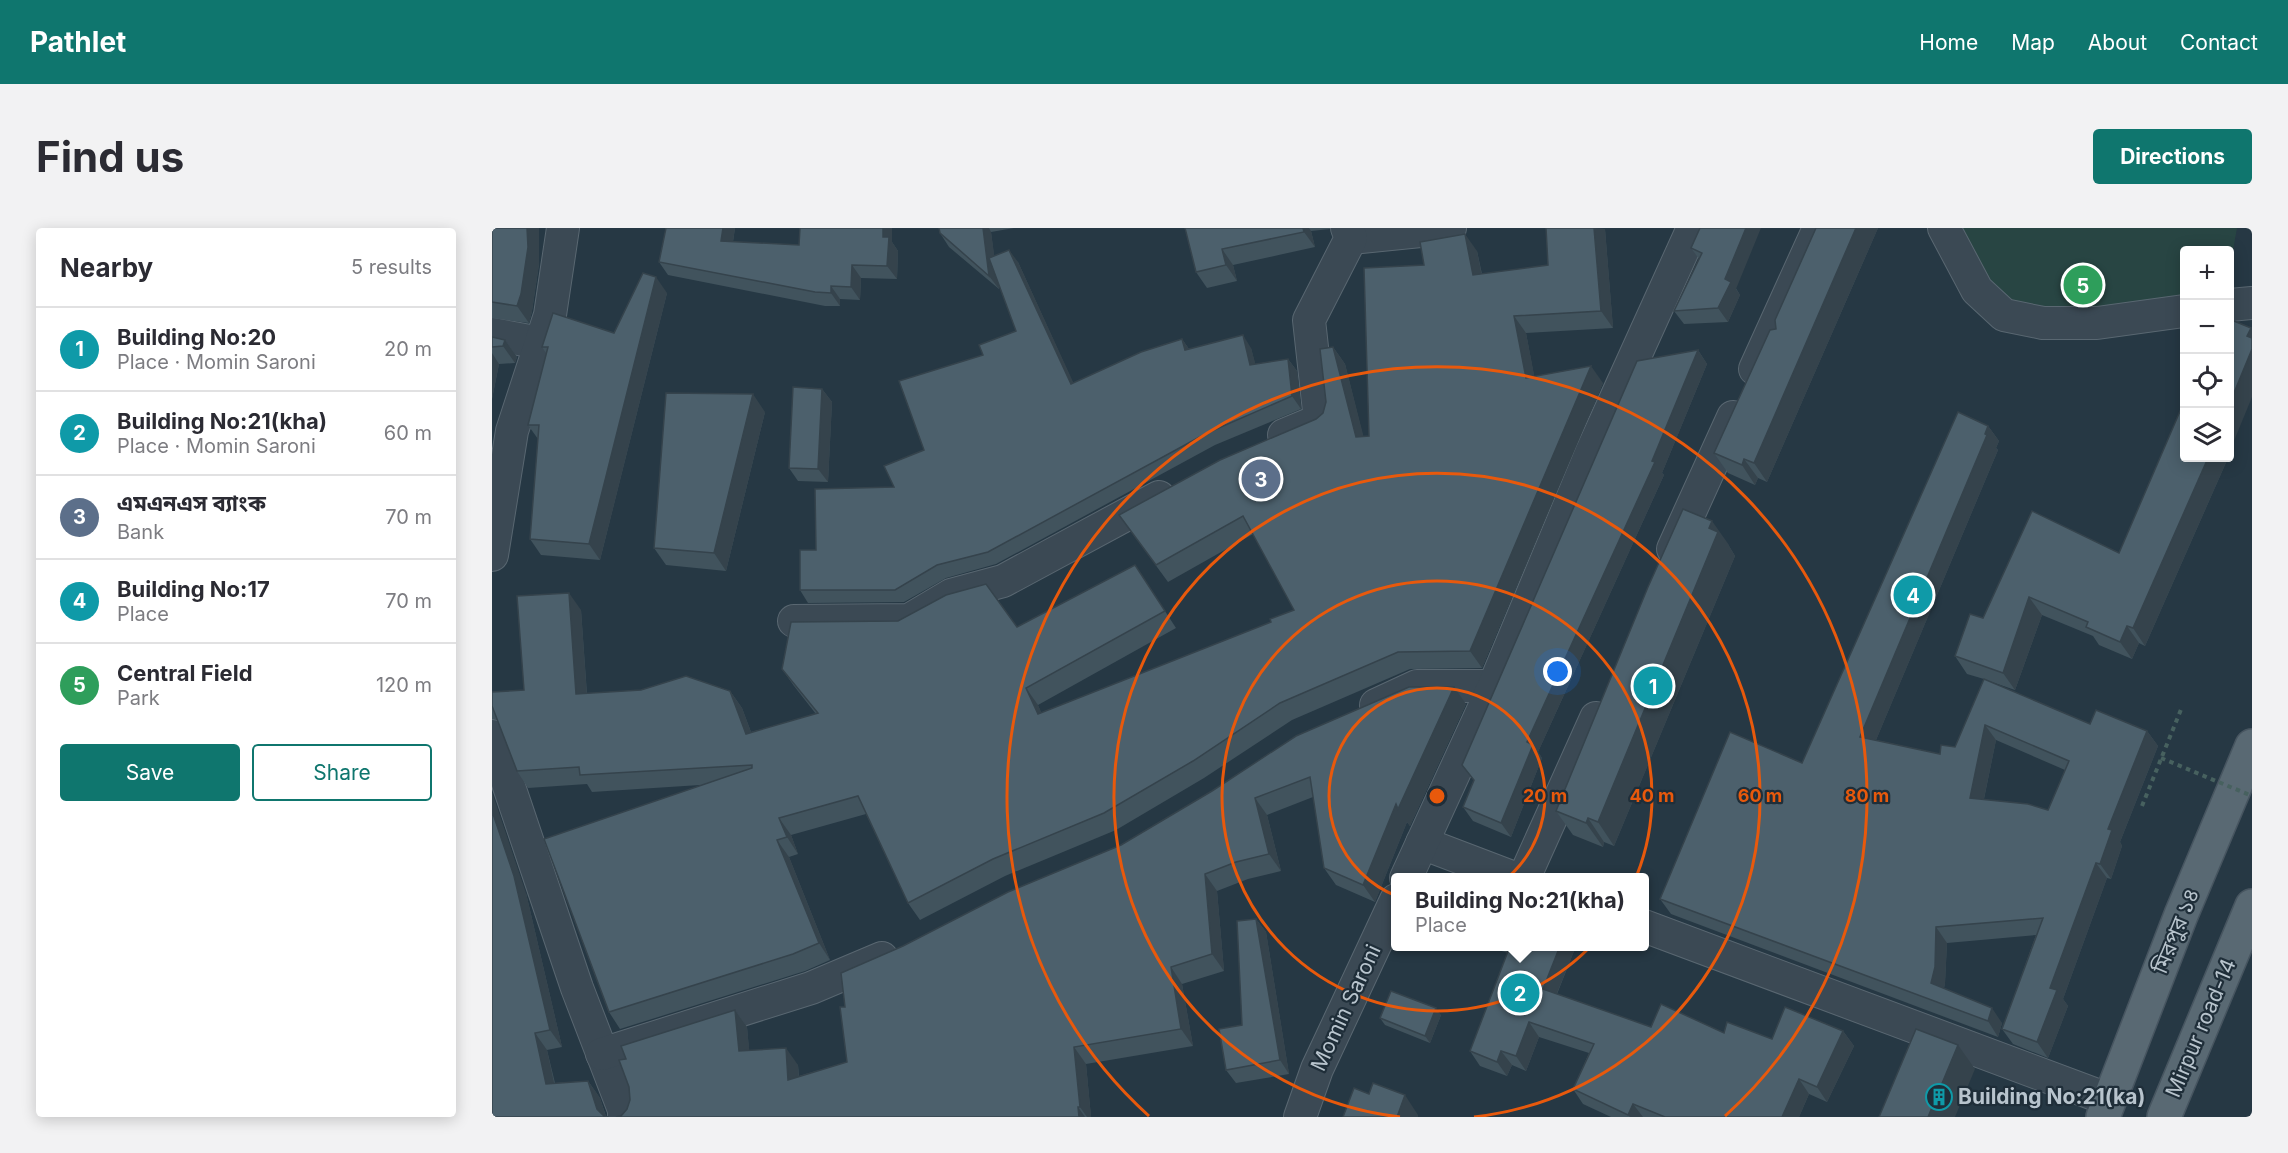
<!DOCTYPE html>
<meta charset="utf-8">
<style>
:root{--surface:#fff;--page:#f2f2f3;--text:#2b2b33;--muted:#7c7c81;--line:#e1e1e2;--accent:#0f766e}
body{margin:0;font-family:Inter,"Noto Sans Bengali",sans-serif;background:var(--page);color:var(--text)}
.controls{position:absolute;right:18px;top:18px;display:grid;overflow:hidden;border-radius:6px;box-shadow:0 3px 15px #0003}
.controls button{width:54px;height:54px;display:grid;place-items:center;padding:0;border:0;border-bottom:2px solid var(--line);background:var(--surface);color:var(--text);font:30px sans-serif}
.you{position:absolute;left:1066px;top:444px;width:21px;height:21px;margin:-15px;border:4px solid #fff;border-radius:50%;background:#1a73e8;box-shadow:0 0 0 9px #1a73e833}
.badge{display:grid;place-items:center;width:39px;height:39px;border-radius:50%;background:var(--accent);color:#fff;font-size:20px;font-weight:700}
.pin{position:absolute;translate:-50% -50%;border:3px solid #fff;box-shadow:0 2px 6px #0006}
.popup{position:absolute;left:899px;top:645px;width:258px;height:78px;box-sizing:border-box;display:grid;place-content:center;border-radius:6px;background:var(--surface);filter:drop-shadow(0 2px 4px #0005);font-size:20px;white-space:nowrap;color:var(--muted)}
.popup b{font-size:22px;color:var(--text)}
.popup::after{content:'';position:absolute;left:50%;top:100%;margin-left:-12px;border:12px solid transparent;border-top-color:var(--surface)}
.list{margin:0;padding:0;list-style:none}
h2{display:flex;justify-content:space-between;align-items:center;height:78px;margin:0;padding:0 24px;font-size:26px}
h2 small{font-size:20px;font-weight:400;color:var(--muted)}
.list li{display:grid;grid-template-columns:39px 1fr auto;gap:18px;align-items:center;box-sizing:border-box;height:84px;padding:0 24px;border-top:2px solid var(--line)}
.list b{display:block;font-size:22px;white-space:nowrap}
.list p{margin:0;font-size:20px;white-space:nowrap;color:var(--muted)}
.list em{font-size:20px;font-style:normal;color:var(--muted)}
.actions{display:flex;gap:12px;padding:18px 24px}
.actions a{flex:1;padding:14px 0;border:2px solid var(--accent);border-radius:6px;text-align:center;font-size:21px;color:var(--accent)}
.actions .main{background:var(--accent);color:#fff}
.icon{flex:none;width:33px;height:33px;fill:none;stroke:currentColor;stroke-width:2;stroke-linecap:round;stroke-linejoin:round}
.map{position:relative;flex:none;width:1760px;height:889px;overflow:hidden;border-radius:6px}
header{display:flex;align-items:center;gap:36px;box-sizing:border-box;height:84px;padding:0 30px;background:var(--accent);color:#fff}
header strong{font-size:28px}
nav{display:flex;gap:33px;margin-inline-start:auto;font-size:21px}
.intro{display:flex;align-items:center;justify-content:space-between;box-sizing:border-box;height:144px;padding:0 36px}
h1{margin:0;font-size:42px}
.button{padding:15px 27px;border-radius:6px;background:var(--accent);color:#fff;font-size:21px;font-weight:700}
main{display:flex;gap:36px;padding:0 36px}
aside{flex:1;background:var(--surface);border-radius:6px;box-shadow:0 3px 15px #0003}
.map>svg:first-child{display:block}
.green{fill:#284543}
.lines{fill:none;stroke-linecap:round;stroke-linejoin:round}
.minor-casing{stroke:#596771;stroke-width:34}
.primary-casing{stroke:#475560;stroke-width:36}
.path{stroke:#47615f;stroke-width:4;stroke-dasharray:4.5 4.5;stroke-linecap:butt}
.minor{stroke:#3b4954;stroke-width:32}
.primary{stroke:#596973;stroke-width:33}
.path-bridge{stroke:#47615f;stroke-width:4;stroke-dasharray:4.5 4.5;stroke-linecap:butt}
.wall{fill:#41535d;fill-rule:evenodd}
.shaded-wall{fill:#35434c}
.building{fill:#4c606c;stroke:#35434c;stroke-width:1.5;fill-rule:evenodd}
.ring{fill:none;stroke:#e8590c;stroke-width:3}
.labels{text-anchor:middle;stroke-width:4.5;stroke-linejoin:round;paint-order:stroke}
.street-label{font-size:21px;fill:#b8c4cd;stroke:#1f2e39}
.poi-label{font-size:21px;font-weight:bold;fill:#b8c4cd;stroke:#1f2e39;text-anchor:start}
.centre{fill:#e8590c;stroke:#1f2e39;stroke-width:3}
.ring-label{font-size:18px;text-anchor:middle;font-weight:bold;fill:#e8590c;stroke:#1f2e39;stroke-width:4.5;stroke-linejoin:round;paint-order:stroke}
</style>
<header>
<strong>Pathlet</strong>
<nav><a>Home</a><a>Map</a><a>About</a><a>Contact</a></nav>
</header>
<div class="intro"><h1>Find us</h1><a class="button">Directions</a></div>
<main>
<aside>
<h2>Nearby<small>5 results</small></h2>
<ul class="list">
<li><span class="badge" style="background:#0f9aa8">1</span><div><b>Building No:20</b><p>Place · Momin Saroni</p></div><em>20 m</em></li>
<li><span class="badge" style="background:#0f9aa8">2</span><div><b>Building No:21(kha)</b><p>Place · Momin Saroni</p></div><em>60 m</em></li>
<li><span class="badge" style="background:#5c6f8a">3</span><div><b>এমএনএস ব্যাংক</b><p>Bank</p></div><em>70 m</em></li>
<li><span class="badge" style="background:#0f9aa8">4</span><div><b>Building No:17</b><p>Place</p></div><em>70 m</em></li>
<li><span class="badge" style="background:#2e9e5b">5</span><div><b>Central Field</b><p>Park</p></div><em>120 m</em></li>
</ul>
<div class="actions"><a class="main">Save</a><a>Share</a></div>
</aside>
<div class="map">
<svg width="1760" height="889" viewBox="0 0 1760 889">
<rect width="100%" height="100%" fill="#263844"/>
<!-- green -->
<polygon class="green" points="1456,0 1745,0 1738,39 1738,22 1692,22 1692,77 1564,91 1500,76"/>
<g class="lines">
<defs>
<g id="minor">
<polyline points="1452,0 1485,62 1512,87 1551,95 1605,95 1692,83"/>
<polyline points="859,10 958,0"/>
<polyline points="1738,77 1760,75"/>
<polyline points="0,106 48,115"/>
<polyline points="1263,141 1327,0"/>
<polyline points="792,207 828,192 817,92 859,10 855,0"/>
<polyline points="1181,321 1241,189"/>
<polyline points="0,327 20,203 58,87 71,0"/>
<polyline points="302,393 417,392 459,367 511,353 667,269"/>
<polyline points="884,477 925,458 1002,458"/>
<polyline points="0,508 85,760 132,882 132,889"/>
<polyline points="930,615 1022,650"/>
<polyline points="914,650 1002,458 1100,223 1201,0"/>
<polyline points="1032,650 1104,490"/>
<polyline points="1152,698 1618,872"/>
<polyline points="110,826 319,760 390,730"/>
<polyline points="808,889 825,841 904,672"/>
</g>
<g id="primary">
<polyline points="1611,889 1689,687 1760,518"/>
<polyline points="1672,889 1760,678"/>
</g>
</defs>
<!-- minor casing -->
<use href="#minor" class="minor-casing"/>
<!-- primary casing -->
<use href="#primary" class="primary-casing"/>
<!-- path -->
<polyline class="path" points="1650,578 1690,479"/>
<!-- minor -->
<use href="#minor" class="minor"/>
<!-- primary -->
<use href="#primary" class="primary"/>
<!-- path-bridge -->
<polyline class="path-bridge" points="1669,530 1760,568"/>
</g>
<!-- wall -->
<g class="wall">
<polygon points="0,0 47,36 40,83 37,95 0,90"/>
<polygon points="174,0 243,0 241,14 307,17 400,14 406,23 405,51 369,50 368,72 348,71 348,78 333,78 176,47 167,34"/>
<polygon points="447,0 522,0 499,4 502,28 526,34 581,155 690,111 697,121 759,120 763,136 796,131 805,143 809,181 723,217 504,336 454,350 412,374 316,375 308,362 324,322 402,259 432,222 491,127 524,103 506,54 507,61 457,19 448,5"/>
<polygon points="693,0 838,0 838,1 819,3 823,19 741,37 745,53 715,60 704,44"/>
<polygon points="1054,0 1113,1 1121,100 1034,105 1042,148 1111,155 990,440 918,441 800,492 712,550 624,602 513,648 428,692 416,675 374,586 299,607 306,626 297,629 338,732 313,743 128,801 117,784 208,557 100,564 95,556 36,560 25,543 5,491 0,491 0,464 32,462 89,382 95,466 238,463 250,480 259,504 324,486 302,458 290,441 525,399 654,354 684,400 546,477 549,485 779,394 802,382 761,306 676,354 627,287 824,191 831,185 834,174 841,119 853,136 871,208 877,208 932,37 985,23 990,46 1056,37"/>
<polygon points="1208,0 1248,67 1236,94 1192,96 1182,83 1207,31 1199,20"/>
<polygon points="1324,0 1386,0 1275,254 1266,250 1263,257 1236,245 1222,225 1284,101"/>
<polygon points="175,65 108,332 49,327 38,311 46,211 36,197 54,125 50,119 122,105"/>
<polygon points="0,109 13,112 25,129 23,135 7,136 0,171"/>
<polygon points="1206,122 1215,136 1170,245 1172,247 1046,524 1050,530 1019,609 981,593 971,579 982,553 970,537"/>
<polygon points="330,161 340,174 336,254 306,253 297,240"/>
<polygon points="273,184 234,343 174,337 162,320"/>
<path d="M1496,198L1507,213L1504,220L1506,222L1384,512L1448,526L1463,519L1492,451L1475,446L1463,428L1491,390L1627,325L1692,230H1736L1653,418L1647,415L1640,431L1607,417L1601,408L1550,387L1523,462L1494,452L1598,496L1655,503L1666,518L1628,614L1630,618L1619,651L1615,650L1571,771L1576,778L1556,830L1521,816L1510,801L1544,707L1455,715L1453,755L1452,760L1510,795L1506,809L1179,686L1168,671L1310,535ZM1504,512L1573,542L1556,582L1492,571Z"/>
<polygon points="1237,317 1237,318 1243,328 1122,618 1112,614 1111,619 1081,607 1064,583"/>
<polygon points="974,476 918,598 915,594 883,674 844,657 832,640 821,569 775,587 789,643 756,651 725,663 732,743 690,756 701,818 594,836 599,889 124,889 129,888 135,881 138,872 134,831 243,782 255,799 257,822 306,837 307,848 355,834 353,779 349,745"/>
<polygon points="34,665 70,819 55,822 63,855 96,853 108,870 114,888 0,889"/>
<polygon points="764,691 774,704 797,846 744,855 734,842 750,797"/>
<polygon points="994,718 1084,718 1065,766 1159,799 1232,805 1280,811 1351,803 1362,818 1335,874 1317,866 1307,889 1119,889 1091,876 1081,861 1097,825 1047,809 1034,843 1020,837 1015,848 988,838 978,823 1016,725"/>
<polygon points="949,787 938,815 893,797 888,790"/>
</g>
<!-- shaded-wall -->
<g class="shaded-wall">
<polygon points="35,0 47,0 47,36 40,83 37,95 25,78"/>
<polygon points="231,0 243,0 239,26 229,13"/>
<polygon points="391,0 400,0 400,14 406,23 405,51 395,38 391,9"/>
<polygon points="491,0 497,0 499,4 507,61 497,48"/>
<polygon points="811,0 817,0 819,3 823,19 812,4"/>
<polygon points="1102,0 1113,1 1121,100 1109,83"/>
<polygon points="1254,0 1269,0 1244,61 1248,67 1236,94 1226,80 1233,51"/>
<polygon points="1364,0 1386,0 1275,254 1262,235"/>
<polygon points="973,6 985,23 993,64 981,47"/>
<polygon points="730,21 741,37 745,53 734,37"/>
<polygon points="517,22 526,34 588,169 579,156"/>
<polygon points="360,37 369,50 368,72 359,59"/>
<polygon points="164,49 175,65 108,332 97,316"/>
<polygon points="339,58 348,71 348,78 339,65"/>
<polygon points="1022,88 1034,105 1046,167 1034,150"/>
<polygon points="1759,100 1760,102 1760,114 1755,108"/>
<polygon points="751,107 759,120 767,149 758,137"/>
<polygon points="690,111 699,124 693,122"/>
<polygon points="13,112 25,129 23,135 11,118"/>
<polygon points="841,119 853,136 876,226 864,209"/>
<polygon points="1760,121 1760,169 1737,225 1737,177"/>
<polygon points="1206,122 1215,136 1170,245 1172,247 1046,524 1050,530 1019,609 1009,595 1035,514 1160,233"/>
<polygon points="0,125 7,136 0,171"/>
<polygon points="796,131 805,143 809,181 800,168"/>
<polygon points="1099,138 1111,155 990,440 978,423"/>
<polygon points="330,161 340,174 336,254 326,241"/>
<polygon points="261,166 273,184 234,343 222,325"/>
<polygon points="1496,198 1507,213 1504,220 1506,222 1379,524 1368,509"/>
<polygon points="1716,230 1736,230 1653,418 1641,400"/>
<polygon points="1252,231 1266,250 1263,257 1250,237"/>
<polygon points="1220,293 1237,317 1237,318 1243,328 1122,618 1106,594"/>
<polygon points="77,365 89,382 96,483 84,466"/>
<polygon points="1537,369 1550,387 1523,462 1511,445"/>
<polygon points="1635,398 1647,415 1640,431 1628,414"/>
<polygon points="962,459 974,476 918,598 915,594 883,674 871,657 904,576"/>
<polygon points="534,460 546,477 558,503 546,486"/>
<polygon points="238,463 250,480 266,523 254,506"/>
<polygon points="1493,497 1504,512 1489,585 1478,570"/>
<polygon points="1655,503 1666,518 1628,614 1630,618 1619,651 1608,636 1616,601"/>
<polygon points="0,564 34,665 70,819 58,802 0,583"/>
<polygon points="763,570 775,587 789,643 777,626"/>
<polygon points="287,590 299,607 306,626 295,609"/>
<polygon points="1096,590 1112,614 1111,619 1094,595"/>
<polygon points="285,612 297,629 338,732 327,715"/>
<polygon points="1604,635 1615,650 1571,771 1576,778 1556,830 1545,814 1558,760"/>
<polygon points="713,646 725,663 732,743 720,726"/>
<polygon points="764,691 774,704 797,846 788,832"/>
<polygon points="1444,699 1455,715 1453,755 1450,770 1439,755"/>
<polygon points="1068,718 1084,718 1061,775 1051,761"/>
<polygon points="679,739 690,756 701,818 689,801"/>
<polygon points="944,780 949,787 938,815 933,808"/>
<polygon points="1500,780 1510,795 1506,809 1496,793"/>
<polygon points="243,782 255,799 259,840 247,823"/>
<polygon points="1037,794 1047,809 1034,843 1024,828"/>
<polygon points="1351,803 1362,818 1335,874 1325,859"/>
<polygon points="43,805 55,822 66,873 54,856"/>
<polygon points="1466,817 1483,841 1463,889 1436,889"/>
<polygon points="582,819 594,836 599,889 595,889 588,879"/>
<polygon points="294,820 306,837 308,869 296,852"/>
<polygon points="1009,823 1020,837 1015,848 1005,834"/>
<polygon points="1307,851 1317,866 1307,889 1290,889"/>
<polygon points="96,853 108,870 114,889 110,889 105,881"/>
<polygon points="913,867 926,887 926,889 905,889"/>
<polygon points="1141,876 1151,889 1138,889 1136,887"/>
<polygon points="586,879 593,889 587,889"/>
</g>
<!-- building -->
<g class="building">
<polygon points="0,0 35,0 36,19 29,66 25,78 0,74"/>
<polygon points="174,0 231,0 229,13 307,17 308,0 391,0 391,9 397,9 395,38 360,37 359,59 339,58 339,65 323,64 167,34"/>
<polygon points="447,0 491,0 497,48 448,5"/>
<polygon points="693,0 811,0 812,4 730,21 734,37 704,44"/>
<polygon points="1054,0 1102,0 1109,83 1022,88 1034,150 1099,138 978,423 906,424 788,475 701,533 612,585 501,631 416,675 366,568 287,590 295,609 285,612 327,715 301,726 117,784 52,611 260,540 260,537 88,547 87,539 25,543 0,478 0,464 32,462 25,368 77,365 84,466 149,462 194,448 238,463 254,506 326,485 290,441 299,394 406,393 454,367 494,356 525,399 643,337 673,383 534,460 546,486 779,394 778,391 802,382 751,288 664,337 627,287 728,232 824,191 831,185 834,174 828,121 841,119 864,209 877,208 872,40 932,37 928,14 973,6 981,47 1056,37"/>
<polygon points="1208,0 1254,0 1233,51 1239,54 1226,80 1182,83 1210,25 1199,20"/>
<polygon points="1324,0 1364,0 1262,235 1252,231 1250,237 1222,225 1278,102 1284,101 1283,92"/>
<polygon points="517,22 579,156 649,124 690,111 693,122 751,107 758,137 796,131 800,168 715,205 496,324 445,337 403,362 308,362 308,322 324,322 323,261 402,259 392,238 432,222 407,153 491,127 487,117 524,103 497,30"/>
<polygon points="151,45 164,49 97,316 38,311 47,197 36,197 56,119 50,119 61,85 122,105"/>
<polygon points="1737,91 1759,100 1755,108 1760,110 1760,121 1737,177"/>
<polygon points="0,109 13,112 11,118 0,119"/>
<polygon points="1206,122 1160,233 1163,234 1035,514 1041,517 1009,595 971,579 982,552 970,537 1145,133"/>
<polygon points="301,159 330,161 326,241 297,240"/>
<polygon points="174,165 261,166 222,325 162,320"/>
<polygon points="1692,174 1692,230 1716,230 1641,400 1635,398 1628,414 1594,399 1596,394 1537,369 1511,445 1463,428 1478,386 1491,390 1540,283 1627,325"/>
<path d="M1466,184L1496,198L1493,206L1495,207L1368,509L1448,526L1449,517L1463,519L1492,451L1598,496L1604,482L1655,503L1616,601L1620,602L1608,636L1604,635L1558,760L1565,762L1545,814L1510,801L1551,690L1444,699L1443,739L1439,755L1500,780L1496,793L1168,671L1238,504L1310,535ZM1493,497L1577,533L1556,582L1536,576L1478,570Z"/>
<polygon points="1191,281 1220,293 1217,300 1226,304 1106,594 1096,590 1094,595 1064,583 1156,359"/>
<polygon points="917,459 962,459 906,581 904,576 871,657 832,640 818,549 763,570 777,626 744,634 713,646 720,726 679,739 689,801 582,819 588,879 586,879 587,889 124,889 129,888 135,881 138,872 137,859 127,832 134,831 129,818 243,782 247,823 294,820 296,852 355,834 348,779 353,779 349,745 411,718 516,664 629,617 720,563 804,508"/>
<polygon points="0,583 22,648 58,802 43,805 54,856 96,853 105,881 112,888 117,889 0,889"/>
<polygon points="764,691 788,832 734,842 727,801 750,797 745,693"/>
<polygon points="1018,718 1068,718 1051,761 1159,799 1169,776 1232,805 1235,794 1280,811 1293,779 1351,803 1325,859 1307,851 1290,889 1173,889 1141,876 1136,887 1081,861 1102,816 1037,794 1024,828 1009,823 1005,834 978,823"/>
<polygon points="899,763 944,780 933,808 888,790"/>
<polygon points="1424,801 1466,817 1436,889 1387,889"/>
<polygon points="881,855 913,867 905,889 851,889 862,860 877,866"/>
</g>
<!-- distance rings -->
<g class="ring">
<circle cx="945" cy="568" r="108"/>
<circle cx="945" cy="568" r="215"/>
<path d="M908 889A323 323 0 1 1 982 889"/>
<path d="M657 888A430 430 0 1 1 1233 888"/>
</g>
<!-- icons -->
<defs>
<symbol id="building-ring" viewBox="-11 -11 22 22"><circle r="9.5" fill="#1f2e39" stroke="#0f9aa8" stroke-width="1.5"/><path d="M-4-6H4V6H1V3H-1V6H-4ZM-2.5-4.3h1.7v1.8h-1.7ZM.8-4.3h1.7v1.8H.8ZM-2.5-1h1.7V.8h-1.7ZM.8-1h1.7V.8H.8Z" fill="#0f9aa8"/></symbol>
</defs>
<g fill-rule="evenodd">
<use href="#building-ring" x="1432" y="854" width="30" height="30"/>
</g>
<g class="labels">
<!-- street labels -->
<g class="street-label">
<text transform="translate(1684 703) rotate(-68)" y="7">মিরপুর ১৪</text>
<text transform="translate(854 780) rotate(-65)" y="7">Momin Saroni</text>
<text transform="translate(1709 800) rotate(-67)" y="7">Mirpur road-14</text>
</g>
<!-- poi labels -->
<g class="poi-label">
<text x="1466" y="876">Building No:21(ka)</text>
</g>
</g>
<circle cx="945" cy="568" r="9" class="centre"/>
<g class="ring-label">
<text x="1053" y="574">20 m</text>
<text x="1160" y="574">40 m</text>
<text x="1268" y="574">60 m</text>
<text x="1375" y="574">80 m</text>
</g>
</svg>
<div class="controls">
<button>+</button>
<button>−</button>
<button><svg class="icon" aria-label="locate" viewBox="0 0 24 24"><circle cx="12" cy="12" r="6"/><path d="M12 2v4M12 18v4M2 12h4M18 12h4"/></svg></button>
<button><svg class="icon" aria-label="layers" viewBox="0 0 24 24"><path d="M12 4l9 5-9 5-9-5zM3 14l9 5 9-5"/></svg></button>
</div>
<div class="you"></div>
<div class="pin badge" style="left:1161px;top:458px;background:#0f9aa8">1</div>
<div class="pin badge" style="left:1028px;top:765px;background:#0f9aa8">2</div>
<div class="popup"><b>Building No:21(kha)</b>Place</div>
<div class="pin badge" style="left:769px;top:251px;background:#5c6f8a">3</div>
<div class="pin badge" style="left:1421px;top:367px;background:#0f9aa8">4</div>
<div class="pin badge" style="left:1591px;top:57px;background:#2e9e5b">5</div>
</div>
</main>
